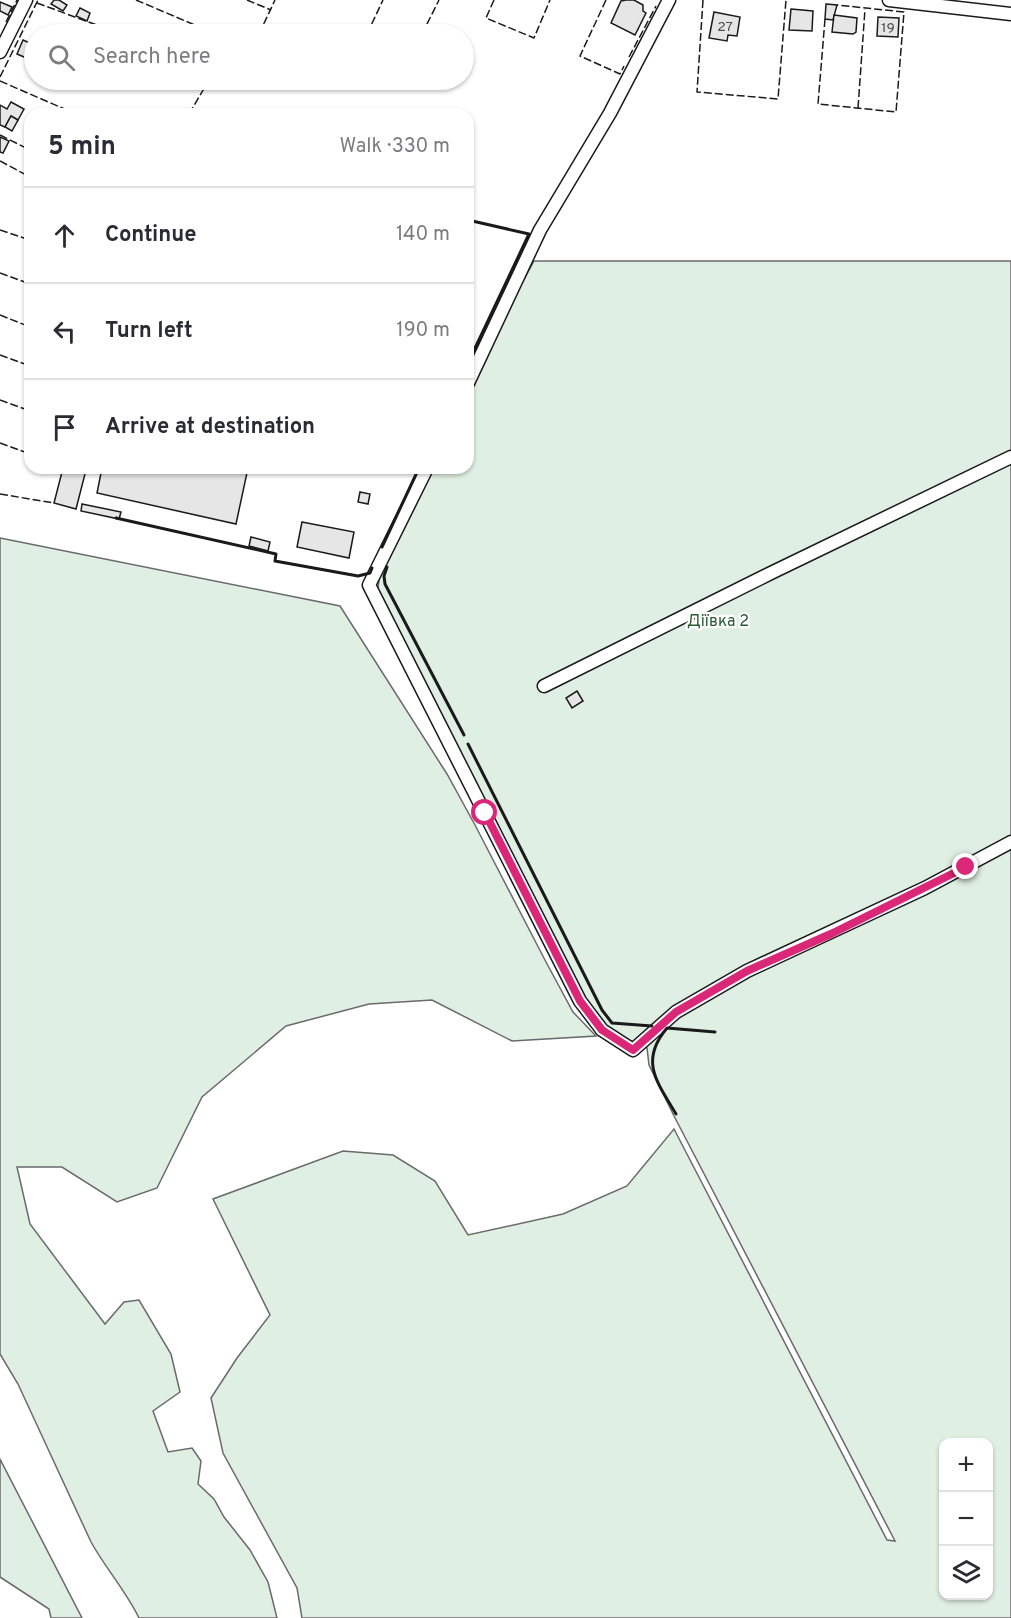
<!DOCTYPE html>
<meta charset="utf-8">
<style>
:root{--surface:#fff;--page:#f2f2f3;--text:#2b2b33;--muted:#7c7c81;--line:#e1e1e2}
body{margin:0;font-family:Overpass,sans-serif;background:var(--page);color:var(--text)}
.controls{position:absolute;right:18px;bottom:18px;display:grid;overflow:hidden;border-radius:12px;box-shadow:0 2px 4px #0004}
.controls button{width:54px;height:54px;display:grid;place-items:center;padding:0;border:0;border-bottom:2px solid var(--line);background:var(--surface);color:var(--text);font:30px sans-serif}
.stop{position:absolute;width:18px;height:18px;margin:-14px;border:4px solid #db2777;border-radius:50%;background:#fff}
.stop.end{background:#db2777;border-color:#fff;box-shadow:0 2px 6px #0008}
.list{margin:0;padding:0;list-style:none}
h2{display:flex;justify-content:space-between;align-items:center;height:78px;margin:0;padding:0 24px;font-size:26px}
h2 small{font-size:20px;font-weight:400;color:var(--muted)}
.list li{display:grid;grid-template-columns:39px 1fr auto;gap:18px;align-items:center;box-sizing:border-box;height:96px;padding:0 24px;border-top:2px solid var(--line)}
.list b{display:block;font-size:22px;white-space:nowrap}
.list em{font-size:20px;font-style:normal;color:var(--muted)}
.icon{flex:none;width:33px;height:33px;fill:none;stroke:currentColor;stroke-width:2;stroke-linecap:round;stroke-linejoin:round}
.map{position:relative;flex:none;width:1011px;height:1618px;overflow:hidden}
.search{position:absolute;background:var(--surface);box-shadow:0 2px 4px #0004;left:24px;top:24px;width:450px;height:66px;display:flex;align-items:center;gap:15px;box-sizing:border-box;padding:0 21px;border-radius:33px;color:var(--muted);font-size:22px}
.panel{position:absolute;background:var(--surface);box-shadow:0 2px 4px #0004;left:24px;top:108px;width:450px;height:366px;border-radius:18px}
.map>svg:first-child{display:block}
.green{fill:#e0efe3;stroke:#6a6a6a;stroke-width:1.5;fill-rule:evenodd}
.building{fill:#e6e6e6;stroke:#1a1a1a;stroke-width:1.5}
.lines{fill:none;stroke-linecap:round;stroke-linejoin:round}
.street-casing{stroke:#1a1a1a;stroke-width:15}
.street{stroke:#fff;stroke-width:12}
.fence{stroke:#1a1a1a;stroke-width:1.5;stroke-dasharray:8 3;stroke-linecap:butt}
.wall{stroke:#1a1a1a;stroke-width:3}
.route{stroke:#db2777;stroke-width:8}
.labels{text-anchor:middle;stroke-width:4.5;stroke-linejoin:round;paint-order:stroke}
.number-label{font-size:14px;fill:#4d4d4d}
.park-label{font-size:16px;fill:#2b5a34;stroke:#fff}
</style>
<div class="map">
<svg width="1011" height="1618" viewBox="0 0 1011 1618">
<rect width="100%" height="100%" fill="#fff"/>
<!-- green -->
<g class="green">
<path d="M534,261H1011V1618H302L297,1588L223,1453L211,1398L237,1358L270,1315L213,1199L343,1151L393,1155L435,1181L468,1235L563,1214L627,1186L674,1129L887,1540L895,1541L674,1116L649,1065L647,1048L613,1033L585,999L377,594L381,567L429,468H468V387L486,349ZM944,1442H988V1596H944Z"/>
<path d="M0,538L340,606L447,774L475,825L546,962L573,1012L596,1036L512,1041L432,1000L369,1004L286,1026L202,1097L157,1188L117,1202L62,1167H17L30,1224L105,1324L124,1302L139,1300L171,1354L180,1392L153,1411L168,1452L192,1448L201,1461L198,1484L214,1499L224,1517L250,1550L268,1582L277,1618H139C126,1591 106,1569 91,1542L18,1384L0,1354Z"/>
<polygon points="0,1459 82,1618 51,1618 49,1609 0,1577"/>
</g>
<!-- building -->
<g class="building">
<polygon points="54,0 59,0 67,5 63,11 51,4"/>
<polygon points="626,0 634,0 643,5 643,11 646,13 635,35 611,23 621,1"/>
<polygon points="0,2 12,7 8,15 0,11"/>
<polygon points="826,4 837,5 833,20 825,19"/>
<polygon points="80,8 90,13 87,21 76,16"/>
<polygon points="791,9 813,11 812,31 789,30"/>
<polygon points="714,12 740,17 737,36 728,35 727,41 709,38"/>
<polygon points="834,15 857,18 856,32 853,34 832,32"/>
<polygon points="878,17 899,18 898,37 877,36"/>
<polygon points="23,40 34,45 34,53 31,60 17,54"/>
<polygon points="11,102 24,109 18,120 11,116 5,127 0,125 0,105 7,109"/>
<polygon points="11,116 18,120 12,131 5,127"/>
<polygon points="0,137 9,141 3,153 0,152"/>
<polygon points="63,468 86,470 76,509 54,503"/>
<polygon points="102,468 248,468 236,524 97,493"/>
<polygon points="360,492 370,494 368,504 358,502"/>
<polygon points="82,504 121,512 119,519 81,511"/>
<polygon points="302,522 354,532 349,558 297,547"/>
<polygon points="251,537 270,542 268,551 249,546"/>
<polygon points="577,691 583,701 572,708 566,698"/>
</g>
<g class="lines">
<defs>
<g id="street">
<polyline points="889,0 1011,14"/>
<polyline points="0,52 26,0"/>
<polyline points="468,383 540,230 610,113 669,0"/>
<polyline points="427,468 369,585 580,1001 602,1030 633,1050 676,1012 747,971 925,888 1011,842"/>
<polyline points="544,686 773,572 1011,457"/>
</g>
</defs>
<!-- street casing -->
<use href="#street" class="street-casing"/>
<!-- street -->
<use href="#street" class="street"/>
<!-- fence -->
<g class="fence">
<polyline points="136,0 216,34"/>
<polyline points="247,0 271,10"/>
<polyline points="494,0 486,18 534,38 550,0"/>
<polyline points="606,0 580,56 620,74 624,66"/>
<polyline points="703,0 697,92 778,99 786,0 784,0"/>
<polyline points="37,3 121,34"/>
<polyline points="825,19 818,104 896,112 904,12 837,5"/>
<polyline points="6,22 17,0"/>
<polyline points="259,34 275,0"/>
<polyline points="367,34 383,0"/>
<polyline points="422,34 439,0"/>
<polyline points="629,57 656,6"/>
<polyline points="0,77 38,0"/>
<polyline points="394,80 399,81 400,80"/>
<polyline points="0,81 76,114"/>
<polyline points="858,108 865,9"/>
<polyline points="189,114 209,80"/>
<polyline points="0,135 30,150"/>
<polyline points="0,161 30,177"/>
<polyline points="0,230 30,240"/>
<polyline points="0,273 30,284"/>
<polyline points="0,315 30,327"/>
<polyline points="0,355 30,366"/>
<polyline points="0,400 30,411"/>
<polyline points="0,443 30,454"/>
<polyline points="0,494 54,503"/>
</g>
<!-- wall -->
<g class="wall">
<polyline points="468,220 529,234 468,363"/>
<polyline points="116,518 276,554 275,561 358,576 370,573 372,568"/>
<polyline points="382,547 419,468"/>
<polyline points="387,567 384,576 385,584 464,735"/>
<polyline points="468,744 602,1010 612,1023 652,1026"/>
<path d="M676,1114C657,1082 639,1061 667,1028L715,1032"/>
</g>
</g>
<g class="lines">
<!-- route -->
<polyline class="route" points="485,813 580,1001 602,1030 633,1050 676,1012 747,971 833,933 966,867"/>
</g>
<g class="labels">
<!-- number labels -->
<g class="number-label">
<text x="725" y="31">27</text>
<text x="888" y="32">19</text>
</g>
<!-- park labels -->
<g class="park-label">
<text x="718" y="626">Діївка 2</text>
</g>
</g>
</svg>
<div class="controls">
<button>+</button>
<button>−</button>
<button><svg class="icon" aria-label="layers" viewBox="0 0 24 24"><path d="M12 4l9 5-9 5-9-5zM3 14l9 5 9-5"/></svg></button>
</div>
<div class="stop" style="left:485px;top:813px"></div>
<div class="stop end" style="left:966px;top:867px"></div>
<div class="search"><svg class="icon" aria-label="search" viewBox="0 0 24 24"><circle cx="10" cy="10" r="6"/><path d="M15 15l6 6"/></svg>Search here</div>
<section class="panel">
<h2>5 min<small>Walk · 330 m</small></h2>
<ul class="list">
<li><svg class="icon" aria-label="ahead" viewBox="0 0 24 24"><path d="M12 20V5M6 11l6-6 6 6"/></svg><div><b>Continue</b></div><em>140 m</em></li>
<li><svg class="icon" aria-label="left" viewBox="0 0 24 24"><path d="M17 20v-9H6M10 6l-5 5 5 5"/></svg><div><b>Turn left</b></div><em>190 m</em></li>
<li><svg class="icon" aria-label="arrive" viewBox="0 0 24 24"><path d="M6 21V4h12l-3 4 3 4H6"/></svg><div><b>Arrive at destination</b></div></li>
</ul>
</section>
</div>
